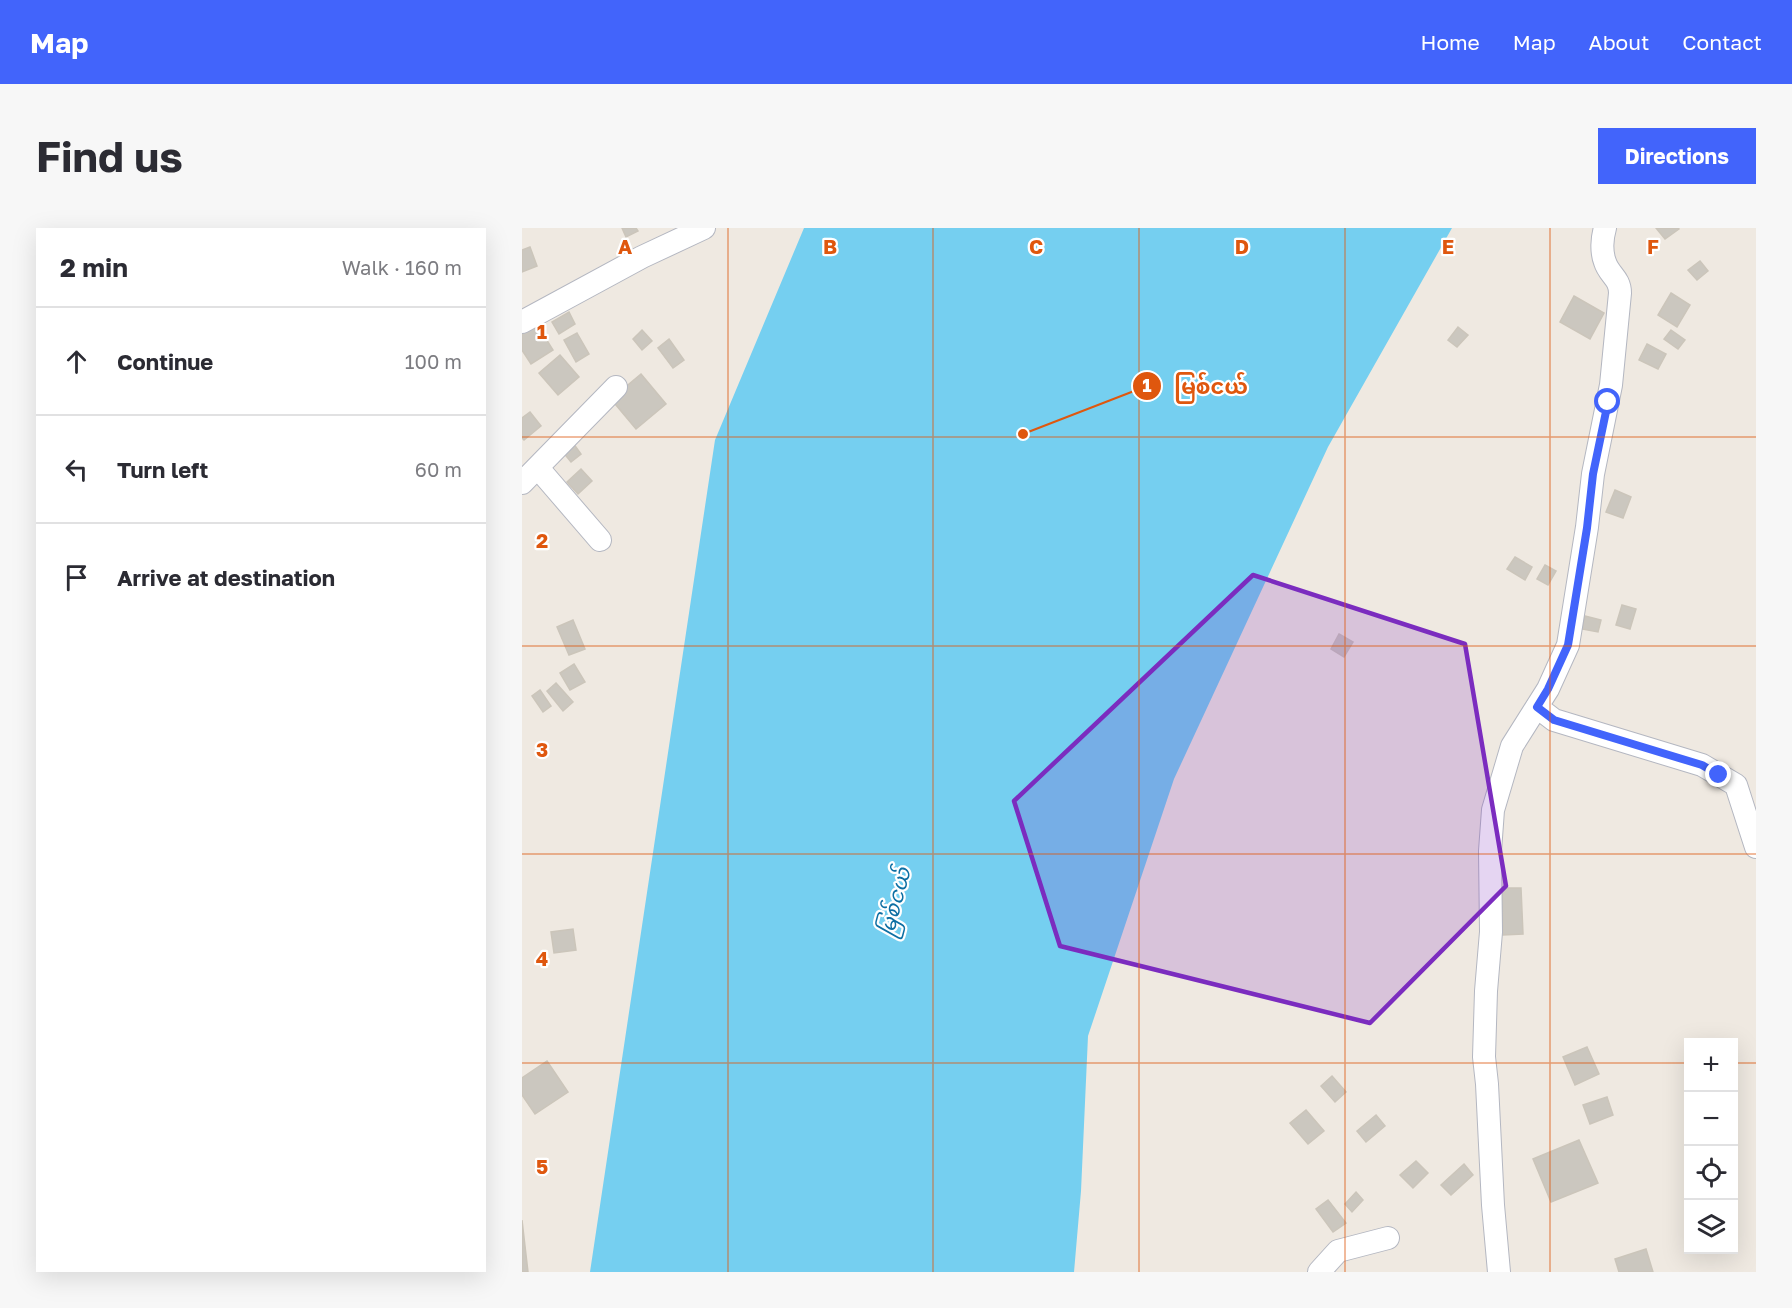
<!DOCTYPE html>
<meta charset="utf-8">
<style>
:root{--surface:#fff;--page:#f7f7f7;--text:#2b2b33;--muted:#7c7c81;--line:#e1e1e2;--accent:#4264fb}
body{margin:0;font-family:"Golos Text","Noto Sans Myanmar",sans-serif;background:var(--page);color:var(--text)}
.controls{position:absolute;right:18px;bottom:18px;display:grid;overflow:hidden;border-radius:0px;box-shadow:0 6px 24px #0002}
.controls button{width:54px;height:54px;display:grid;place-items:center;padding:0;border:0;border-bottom:2px solid var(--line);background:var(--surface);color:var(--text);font:30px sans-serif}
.stop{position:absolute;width:18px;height:18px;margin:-14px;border:4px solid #4264fb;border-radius:50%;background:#fff}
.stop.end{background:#4264fb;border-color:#fff;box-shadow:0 2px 6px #0008}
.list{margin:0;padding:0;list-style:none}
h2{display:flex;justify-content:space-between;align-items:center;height:78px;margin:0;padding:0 24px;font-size:26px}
h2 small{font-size:20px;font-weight:400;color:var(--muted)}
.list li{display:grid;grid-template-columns:39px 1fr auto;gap:18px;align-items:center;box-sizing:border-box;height:108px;padding:0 24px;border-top:2px solid var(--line)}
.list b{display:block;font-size:22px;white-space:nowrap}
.list em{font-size:20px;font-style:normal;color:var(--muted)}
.icon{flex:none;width:33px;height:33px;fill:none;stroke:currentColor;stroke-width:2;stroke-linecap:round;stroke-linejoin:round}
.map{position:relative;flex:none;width:1234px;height:1044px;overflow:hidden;border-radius:0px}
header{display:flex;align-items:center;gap:36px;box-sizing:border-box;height:84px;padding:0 30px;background:var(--accent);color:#fff}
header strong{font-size:28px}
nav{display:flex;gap:33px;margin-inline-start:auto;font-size:21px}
.intro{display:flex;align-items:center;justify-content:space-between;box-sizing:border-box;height:144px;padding:0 36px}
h1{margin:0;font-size:42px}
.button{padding:15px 27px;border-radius:0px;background:var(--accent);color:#fff;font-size:21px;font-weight:700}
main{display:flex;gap:36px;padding:0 36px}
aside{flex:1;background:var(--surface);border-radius:0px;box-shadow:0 6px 24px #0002}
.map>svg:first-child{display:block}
.water{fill:#75cff0}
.building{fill:#cbc7bf;stroke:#cbc5ba;stroke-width:1.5}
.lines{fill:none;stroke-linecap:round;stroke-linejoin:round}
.minor-casing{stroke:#b4b7c1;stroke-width:24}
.minor{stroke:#fff;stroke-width:22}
.route{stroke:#4264fb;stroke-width:8}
.marked{fill:#7b2cbf;fill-opacity:0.2;stroke:#7b2cbf;stroke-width:4.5;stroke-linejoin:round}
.grid{fill:none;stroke:#df570e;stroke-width:1.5;stroke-opacity:0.55}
.labels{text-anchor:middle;stroke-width:4.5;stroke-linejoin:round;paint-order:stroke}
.water-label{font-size:21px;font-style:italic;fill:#0d6fa3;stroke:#fff}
.grid-label{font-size:20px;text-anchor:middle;font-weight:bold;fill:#df570e;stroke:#fff;stroke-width:4.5;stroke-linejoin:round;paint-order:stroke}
.leader{fill:none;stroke:#df570e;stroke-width:2}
.callout-dot{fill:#df570e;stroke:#fff;stroke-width:2}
.mark-label{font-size:18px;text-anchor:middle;font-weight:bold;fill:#fff}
.callout-label{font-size:21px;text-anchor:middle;font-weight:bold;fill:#df570e;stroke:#fff;stroke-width:4.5;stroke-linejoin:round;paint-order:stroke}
</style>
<header>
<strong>Map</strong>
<nav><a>Home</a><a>Map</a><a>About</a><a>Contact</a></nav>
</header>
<div class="intro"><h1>Find us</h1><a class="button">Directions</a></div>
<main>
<aside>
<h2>2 min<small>Walk · 160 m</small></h2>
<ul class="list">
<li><svg class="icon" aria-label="ahead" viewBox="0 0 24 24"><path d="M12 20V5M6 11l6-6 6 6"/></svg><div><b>Continue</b></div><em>100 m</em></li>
<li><svg class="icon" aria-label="left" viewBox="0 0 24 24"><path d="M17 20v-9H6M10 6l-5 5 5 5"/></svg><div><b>Turn left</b></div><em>60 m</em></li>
<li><svg class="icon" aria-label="arrive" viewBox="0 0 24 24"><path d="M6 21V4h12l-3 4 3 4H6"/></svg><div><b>Arrive at destination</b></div></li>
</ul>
</aside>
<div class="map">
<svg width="1234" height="1044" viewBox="0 0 1234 1044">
<rect width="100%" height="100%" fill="#efe9e1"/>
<!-- water -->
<polygon class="water" points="282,0 930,0 806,219 652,551 566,808 559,963 552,1044 68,1044 193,212"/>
<!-- building -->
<g class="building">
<polygon points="100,0 114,0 116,3 104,9"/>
<polygon points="1134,0 1156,0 1157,1 1143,11"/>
<polygon points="8,19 15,38 0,44 0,22"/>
<polygon points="1178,33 1186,43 1175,52 1166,42"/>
<polygon points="1149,65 1168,77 1155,99 1136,87"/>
<polygon points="1052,68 1082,85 1068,111 1038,94"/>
<polygon points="47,84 53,96 37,106 30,94"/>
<polygon points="14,95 31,122 9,136 0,122 0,104"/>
<polygon points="936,99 946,107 935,119 926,112"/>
<polygon points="120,102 130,113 120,122 111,111"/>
<polygon points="1149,102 1163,112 1156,121 1142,111"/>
<polygon points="55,105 67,126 54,134 42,112"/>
<polygon points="147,111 162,132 151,140 136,120"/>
<polygon points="1125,116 1144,126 1136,141 1117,132"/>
<polygon points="38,127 57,149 36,167 17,145"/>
<polygon points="119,146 144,176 114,201 89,171"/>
<polygon points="8,184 19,198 2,212 0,210 0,190"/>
<polygon points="51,215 59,226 49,234 40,223"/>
<polygon points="59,241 70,253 56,266 45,254"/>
<polygon points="1093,262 1109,269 1101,290 1084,284"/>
<polygon points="993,329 1010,339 1003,352 985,341"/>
<polygon points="1023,337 1034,343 1026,357 1015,351"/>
<polygon points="1100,377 1114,381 1108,401 1094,397"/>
<polygon points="1063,388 1079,392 1076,404 1060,401"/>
<polygon points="51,392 63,421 47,427 35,399"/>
<polygon points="817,406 831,414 822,429 809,421"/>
<polygon points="52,436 63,454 48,462 38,445"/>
<polygon points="34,455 51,474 41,483 25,463"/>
<polygon points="18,462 29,478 21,484 10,468"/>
<polygon points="980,660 999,660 1001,706 981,707"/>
<polygon points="51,701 54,722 32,725 29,704"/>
<polygon points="1065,819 1077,846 1053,857 1041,829"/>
<polygon points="25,833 46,864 13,886 0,867 0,850"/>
<polygon points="810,848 824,864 813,874 799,858"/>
<polygon points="1085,869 1091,887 1068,896 1061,877"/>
<polygon points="784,882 802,903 786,916 768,895"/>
<polygon points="854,887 863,898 844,914 835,903"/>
<polygon points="1057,912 1076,955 1029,974 1011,931"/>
<polygon points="894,933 906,945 891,960 878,947"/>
<polygon points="942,936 951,947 929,967 919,957"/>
<polygon points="834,964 841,972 830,984 823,976"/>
<polygon points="806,972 824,995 811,1004 794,981"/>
<polygon points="0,992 6,1044 0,1044"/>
<polygon points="1124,1021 1131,1044 1097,1044 1093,1031"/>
</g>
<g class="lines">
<defs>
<g id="minor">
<polyline points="0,94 120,29 182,0"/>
<polyline points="16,240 78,312"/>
<polyline points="0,255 94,159"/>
<polyline points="1015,479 1032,492 1180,537 1214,557 1234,619"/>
<polyline points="797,1044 816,1023 866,1010"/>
<path d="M977,1044L971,977L965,856L962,829L964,763L969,704L968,623L971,582L990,518L1026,461L1046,417L1065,299L1071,246L1089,157L1098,65C1098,50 1087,47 1083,34C1079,24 1080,10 1083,0"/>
</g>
</defs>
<!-- minor casing -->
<use href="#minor" class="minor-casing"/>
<!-- minor -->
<use href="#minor" class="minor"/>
</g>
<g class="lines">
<!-- route -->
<polyline class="route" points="1086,174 1071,246 1065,300 1046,417 1026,461 1015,479 1032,492 1180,537 1197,547"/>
</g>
<!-- marked area -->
<path class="marked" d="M731,347L943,416L984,658L848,795L538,718L492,573Z"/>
<!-- grid -->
<path class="grid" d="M206,0V1044M411,0V1044M617,0V1044M823,0V1044M1028,0V1044M0,209H1234M0,418H1234M0,626H1234M0,835H1166M1212,835H1234"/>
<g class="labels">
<!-- water labels -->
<g class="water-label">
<text transform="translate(373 674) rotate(-75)" y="7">မြစ်ငယ်</text>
</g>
</g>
<g class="grid-label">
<text x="103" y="26">A</text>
<text x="308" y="26">B</text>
<text x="514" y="26">C</text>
<text x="720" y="26">D</text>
<text x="926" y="26">E</text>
<text x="1131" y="26">F</text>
<text x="20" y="111">1</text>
<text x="20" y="320">2</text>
<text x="20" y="529">3</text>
<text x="20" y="738">4</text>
<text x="20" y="946">5</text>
</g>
<!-- callouts -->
<path class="leader" d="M501 206L625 158"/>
<g class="callout-dot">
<circle cx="501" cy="206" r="6"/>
<circle cx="625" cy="158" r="15"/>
</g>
<g class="mark-label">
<text x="625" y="164">1</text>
</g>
<g class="callout-label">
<text x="689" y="166">မြစ်ငယ်</text>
</g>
</svg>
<div class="controls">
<button>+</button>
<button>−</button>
<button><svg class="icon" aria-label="locate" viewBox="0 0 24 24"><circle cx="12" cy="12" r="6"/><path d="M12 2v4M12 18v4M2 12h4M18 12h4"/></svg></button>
<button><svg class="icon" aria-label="layers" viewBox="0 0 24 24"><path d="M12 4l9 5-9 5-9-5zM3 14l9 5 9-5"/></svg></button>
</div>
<div class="stop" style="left:1086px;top:174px"></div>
<div class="stop end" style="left:1197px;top:547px"></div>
</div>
</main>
